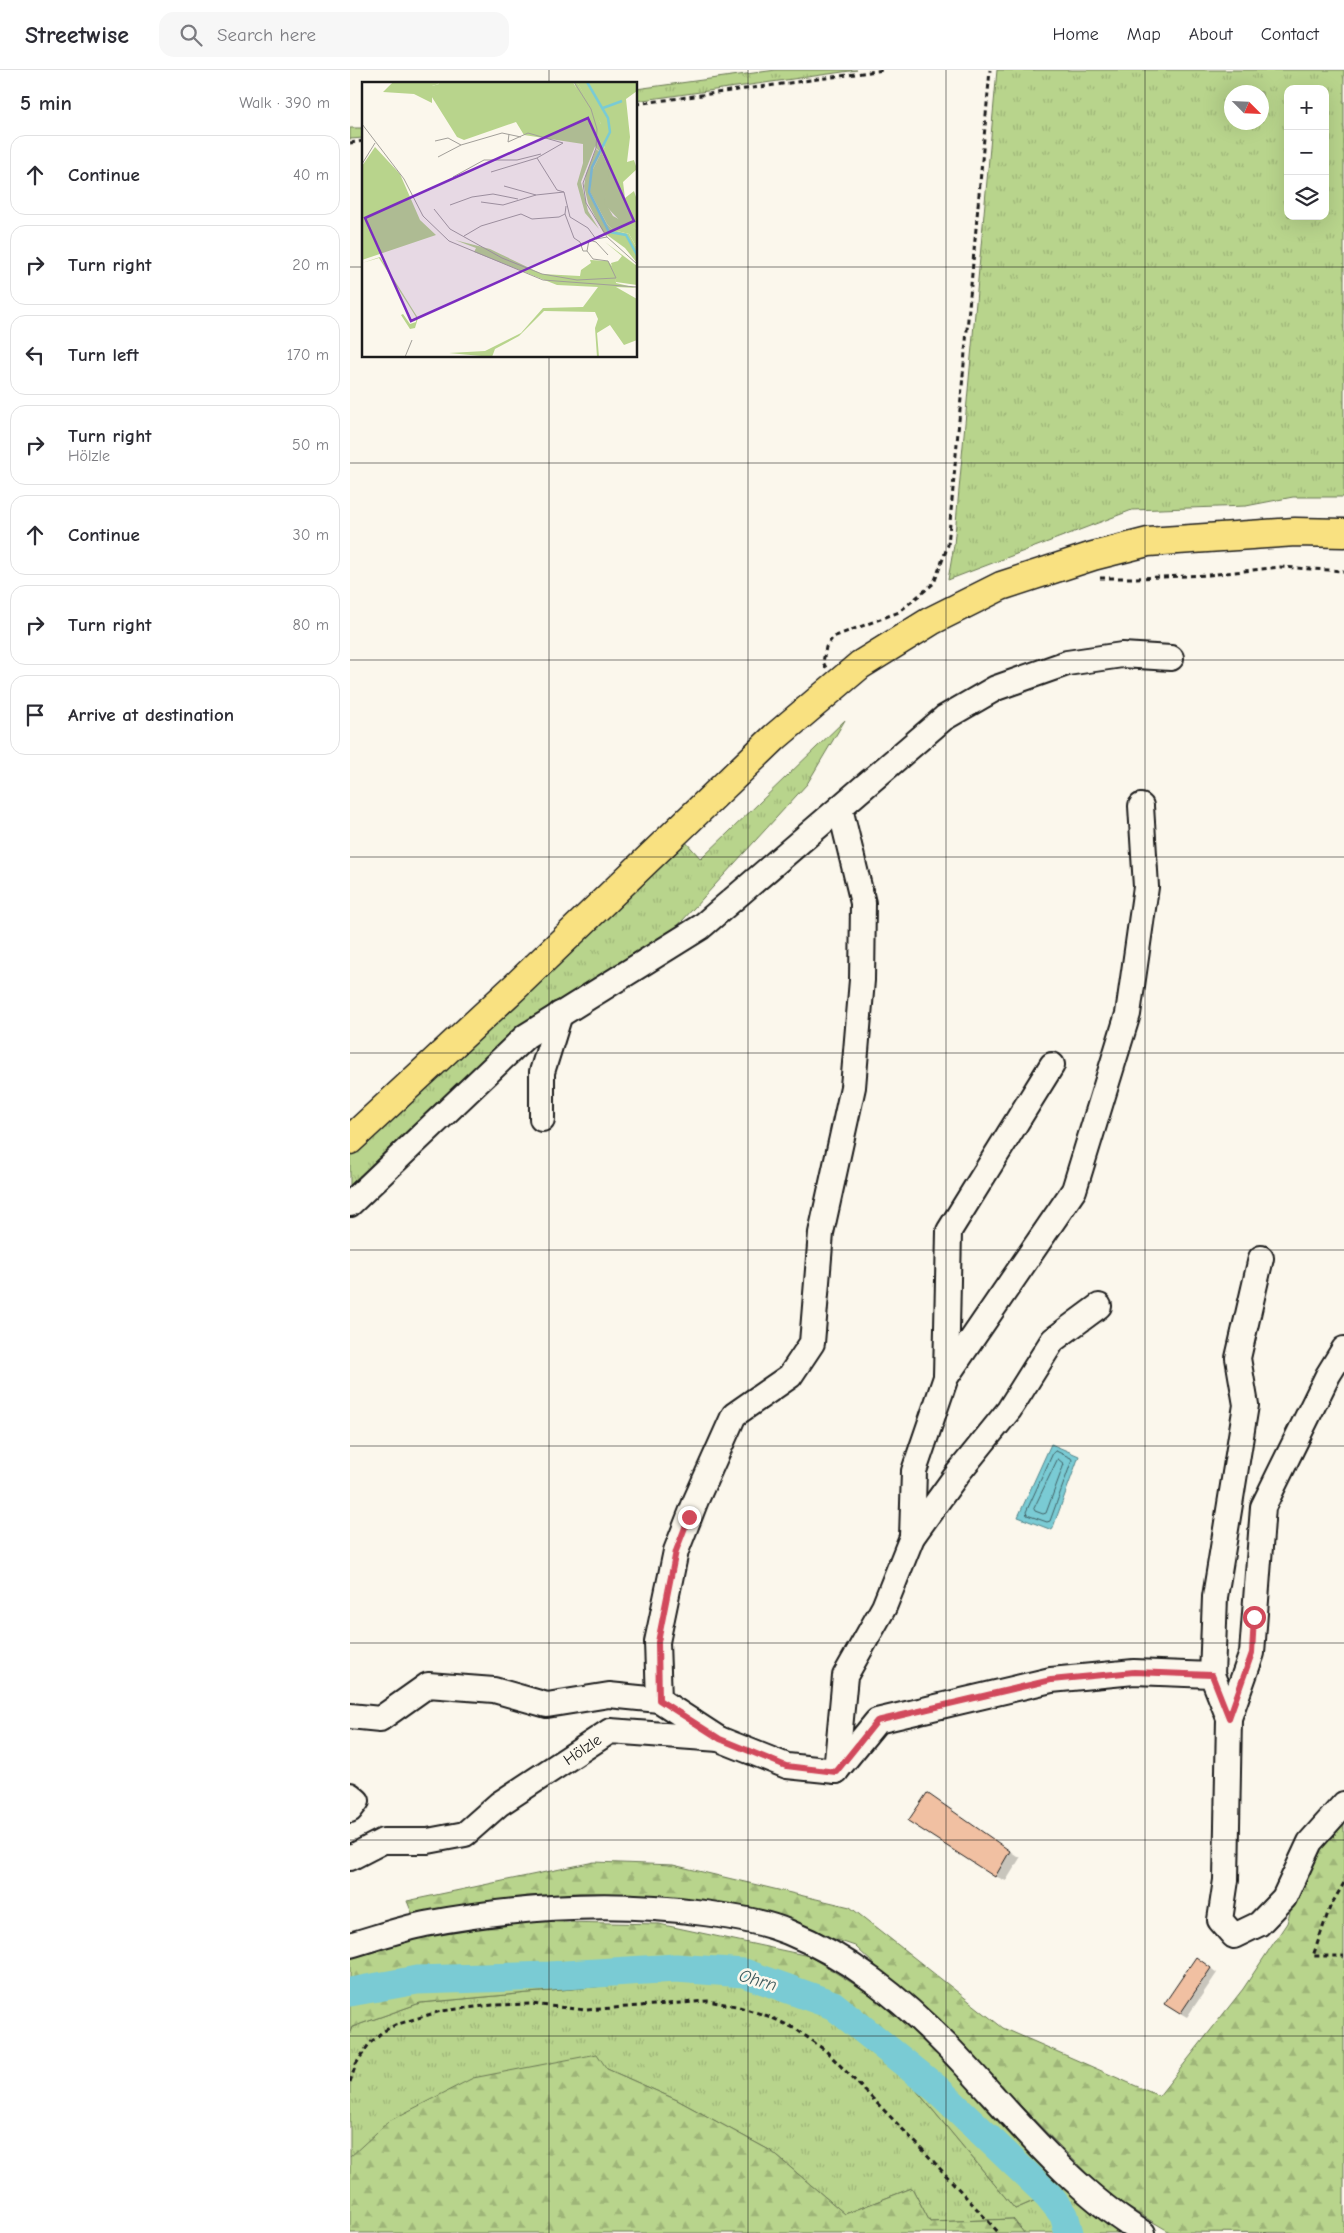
<!DOCTYPE html>
<meta charset="utf-8">
<style>
:root{--surface:#fff;--page:#f7f7f7;--text:#2b2b33;--muted:#7c7c81;--line:#e1e1e2}
body{margin:0;font-family:"Comic Neue",sans-serif;background:var(--page);color:var(--text)}
.controls{position:absolute;right:15px;top:15px;display:grid;overflow:hidden;border-radius:10px;box-shadow:0 5px 20px #0002}
.controls button{width:45px;height:45px;display:grid;place-items:center;padding:0;border:0;border-bottom:1px solid var(--line);background:var(--surface);color:var(--text);font:25px sans-serif}
.compass{position:absolute;left:874px;top:15px;width:45px;height:45px;border-radius:50%;background:var(--surface);box-shadow:0 5px 20px #0002;rotate:114deg}
.stop{position:absolute;width:15px;height:15px;margin:-11px;border:4px solid #d1495b;border-radius:50%;background:#fff}
.stop.end{background:#d1495b;border-color:#fff;box-shadow:0 1px 5px #0008}
.list{margin:0;padding:0;list-style:none}
h2{display:flex;justify-content:space-between;align-items:center;height:65px;margin:0;padding:0 20px;font-size:21px}
h2 small{font-size:16px;font-weight:400;color:var(--muted)}
.list li{display:grid;grid-template-columns:32px 1fr auto;gap:15px;align-items:center;box-sizing:border-box;height:80px;margin:0 10px 10px;padding:0 10px;border:1px solid var(--line);border-radius:15px}
.list b{display:block;font-size:19px;white-space:nowrap}
.list p{margin:0;font-size:16px;white-space:nowrap;color:var(--muted)}
.list em{font-size:16px;font-style:normal;color:var(--muted)}
.icon{flex:none;width:28px;height:28px;fill:none;stroke:currentColor;stroke-width:2;stroke-linecap:round;stroke-linejoin:round}
.map{position:relative;flex:none;width:994px;height:2163px;overflow:hidden}
header{display:flex;align-items:center;gap:30px;box-sizing:border-box;height:70px;padding:0 25px;background:var(--surface);border-bottom:1px solid var(--line)}
header strong{font-size:24px}
nav{display:flex;gap:28px;margin-inline-start:auto;font-size:18px}
.search{width:350px;height:45px;background:var(--page);display:flex;align-items:center;gap:12px;box-sizing:border-box;padding:0 18px;border-radius:15px;color:var(--muted);font-size:19px}
main{display:flex}
aside{flex:1;background:var(--surface)}
.map>svg:first-child{display:block}
.grass{fill:url(#grass-tufts);stroke:#6a7854;fill-rule:evenodd}
.forest{fill:url(#forest-firs);stroke:#6a7854}
.water{fill:#7acbd4;stroke:#54858a}
.shadow{fill:#0003}
.lines{fill:none;stroke-linecap:round;stroke-linejoin:round}
.shore{stroke:#426266;stroke-width:1}
.river{stroke:#7acbd4;stroke-width:29}
.building{fill:#f1c0a2;stroke:#1c1c1c}
.minor-casing{stroke:#1c1c1c;stroke-width:28}
.major-casing{stroke:#1c1c1c;stroke-width:31}
.path{stroke:#1c1c1c;stroke-width:3;stroke-dasharray:5 4;stroke-linecap:butt}
.minor{stroke:#fbf7ec;stroke-width:24}
.major{stroke:#f9e181;stroke-width:28}
.route{stroke:#d1495b;stroke-width:6}
.grid{fill:none;stroke:#1c1c1c;stroke-width:1;stroke-opacity:0.55}
.labels{text-anchor:middle;stroke-width:5;stroke-linejoin:round;paint-order:stroke}
.street-label{font-size:16px;fill:#1c1c1c;stroke:#fbf7ec}
.water-label{font-size:18px;font-style:italic;fill:#3d595c;stroke:#fbf7ec}
.inset-river{fill:none;stroke:#7acbd4;stroke-width:2.5}
.inset-road{fill:none;stroke:#a29f99;stroke-width:1}
.view{fill:#7b2cbf;fill-opacity:0.15;stroke:#7b2cbf;stroke-width:2.5}
.inset-edge{fill:none;stroke:#1c1c1c;stroke-width:2.5}
</style>
<header>
<strong>Streetwise</strong>
<div class="search"><svg class="icon" aria-label="search" viewBox="0 0 24 24"><circle cx="10" cy="10" r="6"/><path d="M15 15l6 6"/></svg>Search here</div>
<nav><a>Home</a><a>Map</a><a>About</a><a>Contact</a></nav>
</header>
<main>
<aside>
<h2>5 min<small>Walk · 390 m</small></h2>
<ul class="list">
<li><svg class="icon" aria-label="ahead" viewBox="0 0 24 24"><path d="M12 20V5M6 11l6-6 6 6"/></svg><div><b>Continue</b></div><em>40 m</em></li>
<li><svg class="icon" aria-label="right" viewBox="0 0 24 24"><path d="M7 20v-9h11M14 6l5 5-5 5"/></svg><div><b>Turn right</b></div><em>20 m</em></li>
<li><svg class="icon" aria-label="left" viewBox="0 0 24 24"><path d="M17 20v-9H6M10 6l-5 5 5 5"/></svg><div><b>Turn left</b></div><em>170 m</em></li>
<li><svg class="icon" aria-label="right" viewBox="0 0 24 24"><path d="M7 20v-9h11M14 6l5 5-5 5"/></svg><div><b>Turn right</b><p>Hölzle</p></div><em>50 m</em></li>
<li><svg class="icon" aria-label="ahead" viewBox="0 0 24 24"><path d="M12 20V5M6 11l6-6 6 6"/></svg><div><b>Continue</b></div><em>30 m</em></li>
<li><svg class="icon" aria-label="right" viewBox="0 0 24 24"><path d="M7 20v-9h11M14 6l5 5-5 5"/></svg><div><b>Turn right</b></div><em>80 m</em></li>
<li><svg class="icon" aria-label="arrive" viewBox="0 0 24 24"><path d="M6 21V4h12l-3 4 3 4H6"/></svg><div><b>Arrive at destination</b></div></li>
</ul>
</aside>
<div class="map">
<svg width="994" height="2163" viewBox="0 0 994 2163">
<defs>
<pattern id="grass-tufts" width="24" height="20" patternUnits="userSpaceOnUse" patternTransform="scale(1.25)"><rect width="24" height="20" fill="#b8d48c"/><path d="M3 7l-1-3M5 7V3M7 7l1-3M15 17l-1-3M17 17v-4M19 17l1-3" fill="none" stroke="#9eb578"/></pattern>
<pattern id="forest-firs" width="22" height="20" patternUnits="userSpaceOnUse" patternTransform="scale(1.25)"><rect width="22" height="20" fill="#b8d48c"/><path d="M5 1l3.5 6h-7zM16 11l3.5 6h-7z" fill="#9eb578"/></pattern>
</defs>
<rect width="100%" height="100%" fill="#fbf7ec"/>
<filter id="ink" filterUnits="userSpaceOnUse"><feTurbulence type="fractalNoise" baseFrequency=".02" numOctaves="2"/><feDisplacementMap in="SourceGraphic" scale="10" xChannelSelector="R" yChannelSelector="G"/><feConvolveMatrix kernelMatrix="1 2 1 2 8 2 1 2 1" color-interpolation-filters="sRGB"/></filter>
<g filter="url(#ink)">
<!-- grass -->
<g class="grass">
<polygon points="426,0 507,0 286,31 286,19"/>
<path d="M647,0H994V427H943L896,436L782,440L598,510L604,475ZM938,19H975V146H938ZM882,22H912V52H882Z"/>
<polygon points="0,58 14,58 14,68 0,69"/>
<polygon points="495,650 457,714 291,896 210,944 0,1134 0,1070 326,761 351,789"/>
<polygon points="352,1907 393,1909 477,1941 542,1991 665,2139 726,2113 793,2163 725,2163 717,2158 719,2163 674,2163 663,2149 580,2152 562,2118 495,2144 421,2081 327,2030 257,1999 0,2087 0,1962 2,1957 70,1933"/>
</g>
<!-- forest -->
<g class="forest">
<polygon points="994,1734 994,2163 820,2162 759,2126 658,2023 505,1876 413,1845 64,1848 57,1831 244,1792 323,1795 500,1837 653,1958 809,2026 893,1919 937,1853 960,1772"/>
<polygon points="162,1851 309,1854 459,1886 555,1946 718,2116 665,2139 542,1991 477,1941 393,1909 352,1907 70,1933 2,1957 0,1962 0,1885 28,1874"/>
<polygon points="247,1984 257,1999 327,2030 421,2081 495,2144 562,2118 580,2152 663,2149 674,2163 0,2163 0,2087 39,2051 123,2008"/>
</g>
<!-- water -->
<polygon class="water" points="701,1374 729,1386 702,1460 668,1447"/>
<!-- shadow -->
<g class="shadow">
<polygon points="578,1725 670,1788 656,1811 645,1806"/>
<polygon points="853,1892 867,1903 837,1947 830,1943"/>
</g>
<g class="lines">
<!-- shore -->
<g class="shore">
<polygon points="706,1381 721,1388 722,1390 700,1451 697,1452 677,1445 676,1442 703,1383"/>
<polygon points="708,1389 714,1394 696,1443 693,1444 685,1441 684,1439"/>
</g>
<!-- river -->
<polyline class="river" points="0,1922 67,1910 199,1906 326,1898 394,1903 483,1935 587,2019 698,2125 714,2145 719,2163"/>
</g>
<!-- building -->
<g class="building">
<polygon points="577,1723 660,1781 645,1807 558,1751"/>
<polygon points="846,1887 861,1898 830,1944 814,1934"/>
</g>
<g class="lines">
<defs>
<g id="minor">
<polyline points="192,1049 192,1002 210,944"/>
<polyline points="0,1134 176,966 351,857 594,648 646,618 717,593 772,585 821,588"/>
<polyline points="596,1307 724,1120 778,944 796,817 791,736"/>
<polyline points="562,1467 564,1401 596,1307 599,1161 702,995"/>
<polyline points="862,1605 865,1527 896,1335 888,1288 911,1188"/>
<polyline points="0,1646 30,1649 78,1615 144,1620 197,1635 259,1625 309,1630"/>
<polyline points="879,1648 902,1583 913,1437 978,1305 994,1279"/>
<polyline points="369,1669 309,1630 307,1572 326,1481 346,1430 384,1345 440,1306 462,1273 471,1163 503,1017 512,910 513,833 490,738"/>
<polyline points="486,1701 527,1651 701,1610 784,1602 862,1605 879,1648 876,1810 870,1850 884,1866 909,1854 934,1828 960,1772 994,1734"/>
<polyline points="486,1701 495,1606 534,1537 562,1467 608,1403 659,1340 703,1270 749,1236"/>
<polyline points="0,1725 7,1731 0,1740"/>
<polyline points="0,1788 33,1771 78,1771 115,1764 149,1734 260,1661 369,1669 437,1696 486,1701"/>
<path d="M0,1875C25,1868 50,1859 75,1854C166,1837 262,1830 354,1843C383,1847 411,1851 438,1862C500,1887 551,1929 598,1977C657,2038 720,2120 793,2163"/>
</g>
<polyline id="major" points="0,1070 166,916 425,667 510,595 581,551 651,516 743,486 798,472 945,462 994,463"/>
</defs>
<!-- minor casing -->
<use href="#minor" class="minor-casing"/>
<!-- major casing -->
<use href="#major" class="major-casing"/>
<!-- path -->
<g class="path">
<polyline points="286,34 534,0"/>
<polyline points="0,73 14,71"/>
<polyline points="750,508 786,508 859,505 930,497 994,501"/>
<polyline points="476,598 473,592 476,577 483,567 549,542 584,513 598,475 640,0"/>
<polyline points="994,1813 980,1837 963,1886 994,1886"/>
<polyline points="0,2012 6,1994 19,1974 32,1962 45,1955 91,1941 143,1935 181,1934 236,1940 358,1931 386,1936 418,1946 446,1959 476,1981 571,2078 649,2163"/>
</g>
<!-- minor -->
<use href="#minor" class="minor"/>
<!-- major -->
<use href="#major" class="major"/>
</g>
</g>
<g class="lines" filter="url(#ink)">
<!-- route -->
<polyline class="route" points="339,1447 326,1481 308,1572 309,1630 370,1669 436,1696 486,1702 527,1651 701,1610 784,1602 862,1605 879,1648 902,1583 904,1547"/>
</g>
<!-- grid -->
<path class="grid" d="M199,0V14M398,0V2163M596,0V2163M795,0V2163M0,197H14M286,197H994M199,286V2163M0,393H994M0,590H994M0,787H994M0,983H994M0,1180H994M0,1376H994M0,1573H994M0,1770H994M0,1966H994"/>
<g class="labels">
<!-- street labels -->
<g class="street-label">
<text transform="translate(232 1679) rotate(-34)" y="6">Hölzle</text>
</g>
<!-- water labels -->
<g class="water-label">
<text transform="translate(408 1910) rotate(16)" y="6">Ohrn</text>
</g>
</g>
<!-- overview -->
<g transform="translate(12 12)">
<rect width="275" height="275" fill="#fbf7ec"/>
<path d="M31,0H74L77,2L70,4V21L52,12L21,10ZM212,0H215L233,29L239,42V64H243L240,71L248,89L243,120L251,134L275,147V166L267,152L251,148L245,142L228,110L229,91L239,71L234,66ZM13,65L38,92L58,138L74,153L0,178V84ZM93,158L128,167L180,192L218,194L219,188L229,181L228,178L246,179L253,188L254,201L275,206L254,205L275,217V258L262,263L248,243L235,251L237,275H235L233,246L236,237L233,230L182,229L157,254L133,267L130,275L87,271L123,269L159,251L181,226L221,225L236,205L195,203L112,170L114,166ZM18,175L56,236L53,246L48,247L39,233L41,232L48,242L54,240V235L17,176L0,181Z" fill="#b8d48c"/>
<path d="M74,0H211L234,43V62L219,100L226,129L237,147L223,131L215,102L221,81V62L162,53L154,40L102,58L95,55L68,12L70,4L77,2ZM215,0H275V9L264,17L268,55L265,80L272,78L275,87L261,100L263,116L272,109L275,118V147L259,140L242,122L247,89L242,83L244,80L240,71L243,64L239,65V42ZM234,67L239,71L229,91L228,110L245,142L251,148L267,152L275,166V181L263,166L241,150L226,121L222,104L224,92ZM243,160L275,184V203L254,200L249,181L256,179L260,174Z" fill="#b8d48c"/>
<path class="inset-river" d="M225,0L246,36L248,50L230,85L227,110L247,150L264,153L275,173M241,26L260,19"/>
<path class="inset-road" d="M212,0L229,27L235,47L234,66L221,101L224,121L245,155L275,182M0,42L42,97L61,134L87,159L181,198L275,205M147,52L146,60L166,51L201,61L175,76L195,108L202,110M73,59L86,56L99,63L140,51L159,55M76,75L99,63M0,82L13,61M129,90L175,76M91,95L122,78H155L179,72M142,104L174,113L202,110M202,110L208,135L226,146L234,157L245,155M119,120L141,123L174,113M88,123L110,115L131,112L156,117M72,127L88,147L140,176L180,192L215,198L254,196L246,179L231,177L225,169M203,132L212,156L218,160L221,169H225L227,158L234,160L246,173M102,154L119,144L159,132L170,137L197,135L203,132L204,124M43,275L50,258"/>
<path class="view" d="M226,36L272,139L49,239L3,136Z"/>
<rect width="275" height="275" class="inset-edge"/>
</g>
</svg>
<div class="controls">
<button>+</button>
<button>−</button>
<button><svg class="icon" aria-label="layers" viewBox="0 0 24 24"><path d="M12 4l9 5-9 5-9-5zM3 14l9 5 9-5"/></svg></button>
</div>
<svg class="compass" viewBox="-18 -18 36 36"><path d="M0-13l5 13h-10z" fill="#e53935"/><path d="M0 13l5-13h-10z" fill="#7c7c81"/></svg>
<div class="stop" style="left:904px;top:1547px"></div>
<div class="stop end" style="left:339px;top:1447px"></div>
</div>
</main>
